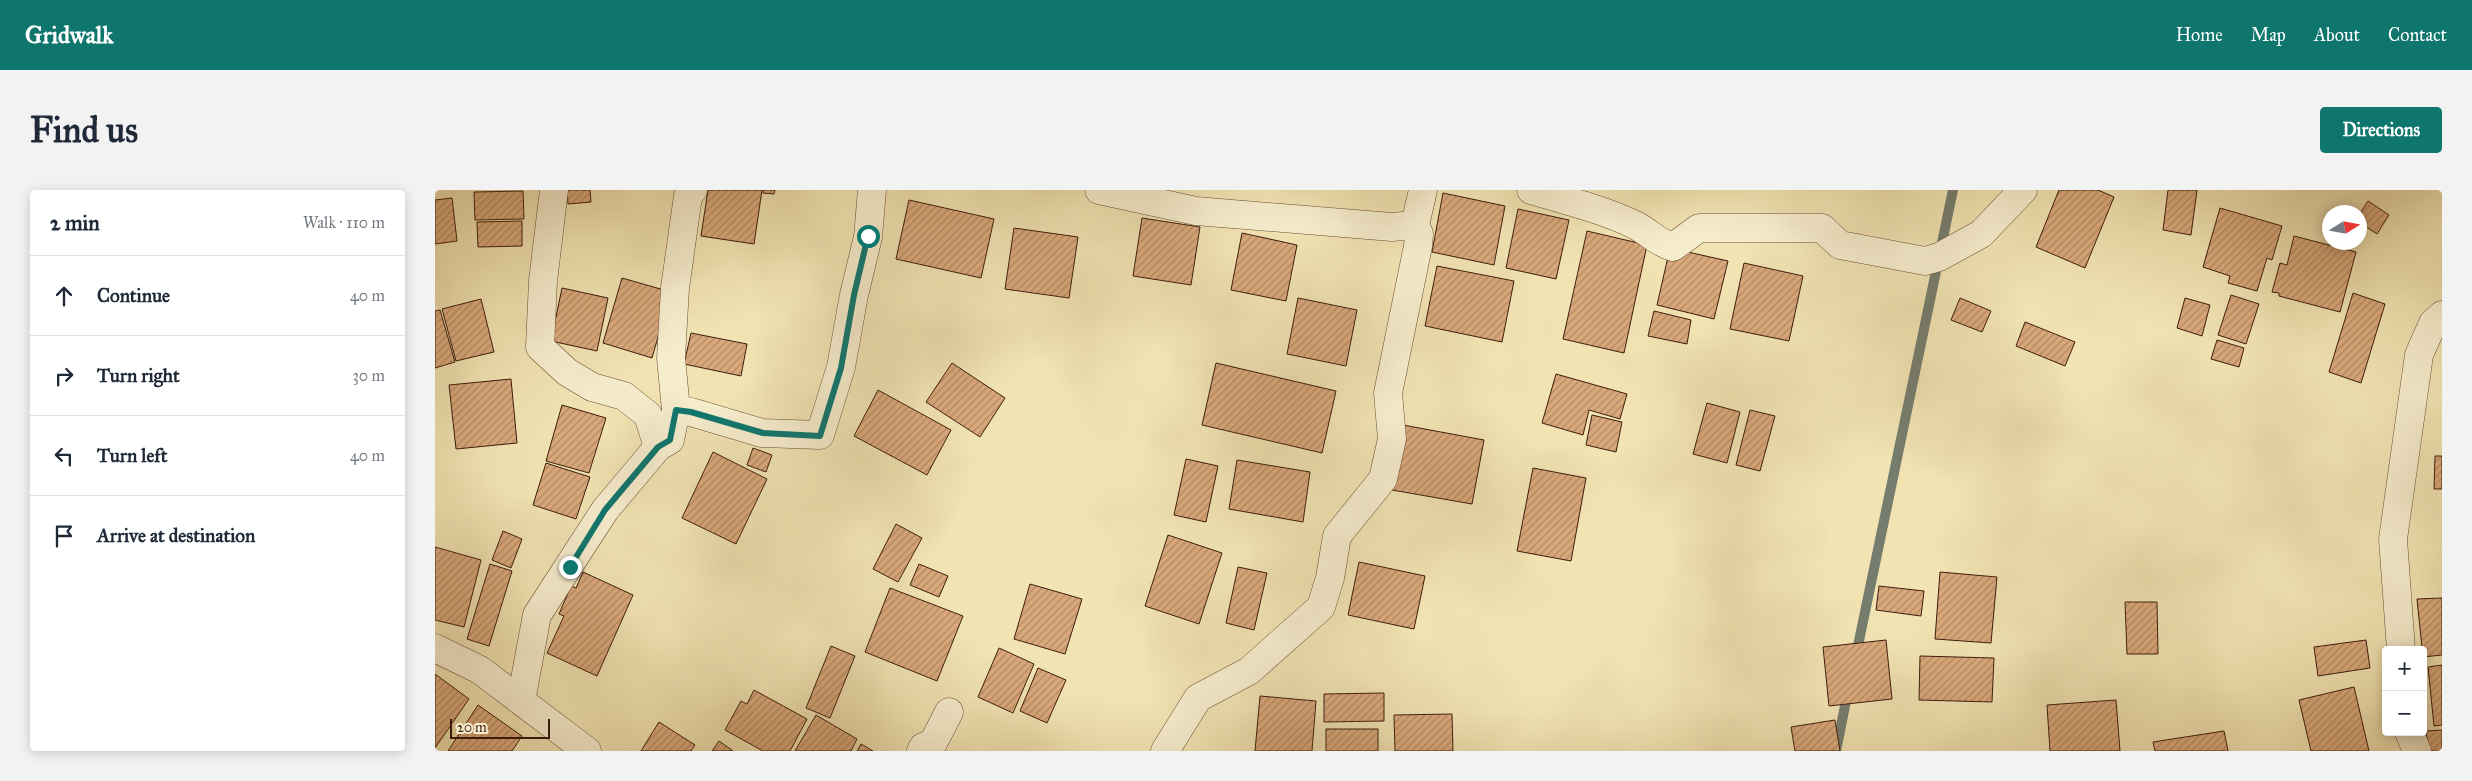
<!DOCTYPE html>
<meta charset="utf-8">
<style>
:root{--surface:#fff;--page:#f2f2f3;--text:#1f2937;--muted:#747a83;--line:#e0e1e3;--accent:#0f766e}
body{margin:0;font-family:"IM FELL Great Primer",serif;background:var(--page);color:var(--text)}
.controls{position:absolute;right:15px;bottom:15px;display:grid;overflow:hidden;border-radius:5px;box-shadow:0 2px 12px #0003}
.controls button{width:45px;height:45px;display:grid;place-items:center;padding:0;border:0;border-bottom:1px solid var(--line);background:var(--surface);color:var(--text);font:25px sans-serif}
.compass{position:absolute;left:1887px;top:15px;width:45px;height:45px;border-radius:50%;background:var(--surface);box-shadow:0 2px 12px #0003;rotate:79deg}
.scale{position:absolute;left:15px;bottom:12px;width:100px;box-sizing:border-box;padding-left:5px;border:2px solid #3e1c0c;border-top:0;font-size:14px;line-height:18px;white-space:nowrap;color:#3e1c0c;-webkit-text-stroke:4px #f6edcd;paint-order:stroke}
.stop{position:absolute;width:15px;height:15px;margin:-11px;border:4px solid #0f766e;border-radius:50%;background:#fff}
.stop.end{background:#0f766e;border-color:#fff;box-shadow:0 1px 5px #0008}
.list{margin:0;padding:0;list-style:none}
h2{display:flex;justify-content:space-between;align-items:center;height:65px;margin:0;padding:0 20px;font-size:21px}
h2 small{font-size:16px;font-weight:400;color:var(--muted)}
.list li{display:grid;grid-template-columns:32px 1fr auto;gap:15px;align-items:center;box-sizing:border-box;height:80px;padding:0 20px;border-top:1px solid var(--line)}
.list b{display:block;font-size:19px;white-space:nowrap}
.list em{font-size:16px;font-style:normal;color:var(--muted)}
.icon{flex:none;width:28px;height:28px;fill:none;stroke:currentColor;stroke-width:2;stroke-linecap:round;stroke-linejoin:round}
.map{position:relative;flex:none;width:2007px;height:561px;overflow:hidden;border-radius:5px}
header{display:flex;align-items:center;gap:30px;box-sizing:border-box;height:70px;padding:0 25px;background:var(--accent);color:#fff}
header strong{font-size:24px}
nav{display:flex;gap:28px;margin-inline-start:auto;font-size:18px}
.intro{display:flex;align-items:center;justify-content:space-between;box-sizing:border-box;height:120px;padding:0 30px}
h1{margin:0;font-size:35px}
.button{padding:12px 22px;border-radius:5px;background:var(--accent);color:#fff;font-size:18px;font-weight:700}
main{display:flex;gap:30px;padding:0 30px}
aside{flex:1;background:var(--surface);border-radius:5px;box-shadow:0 2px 12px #0003}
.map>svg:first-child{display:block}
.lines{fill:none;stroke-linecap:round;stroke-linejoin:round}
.stream{stroke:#767d6e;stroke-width:10}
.building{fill:url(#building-hatch);stroke:#3e1c0c}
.minor-casing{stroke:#6b4e36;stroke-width:29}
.minor{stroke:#f6edcd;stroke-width:28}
.route{stroke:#0f766e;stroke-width:6}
</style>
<header>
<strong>Gridwalk</strong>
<nav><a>Home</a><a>Map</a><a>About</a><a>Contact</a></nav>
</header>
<div class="intro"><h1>Find us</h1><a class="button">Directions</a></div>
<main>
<aside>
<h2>2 min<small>Walk · 110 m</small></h2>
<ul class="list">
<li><svg class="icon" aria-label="ahead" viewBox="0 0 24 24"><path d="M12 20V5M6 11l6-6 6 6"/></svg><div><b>Continue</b></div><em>40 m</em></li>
<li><svg class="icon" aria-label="right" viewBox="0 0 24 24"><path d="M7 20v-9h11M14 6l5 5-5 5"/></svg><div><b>Turn right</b></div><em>30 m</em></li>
<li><svg class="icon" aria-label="left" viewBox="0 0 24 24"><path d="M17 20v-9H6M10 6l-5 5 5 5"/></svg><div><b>Turn left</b></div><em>40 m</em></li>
<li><svg class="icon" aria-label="arrive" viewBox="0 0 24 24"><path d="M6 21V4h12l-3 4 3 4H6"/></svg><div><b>Arrive at destination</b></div></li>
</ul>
</aside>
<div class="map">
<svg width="2007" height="561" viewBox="0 0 2007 561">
<defs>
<pattern id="building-hatch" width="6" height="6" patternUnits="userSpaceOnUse" patternTransform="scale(1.25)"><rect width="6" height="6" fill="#daa97b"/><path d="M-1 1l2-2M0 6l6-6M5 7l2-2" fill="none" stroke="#b28963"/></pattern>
</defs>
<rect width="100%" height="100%" fill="#f1e3b2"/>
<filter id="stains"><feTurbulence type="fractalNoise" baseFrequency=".004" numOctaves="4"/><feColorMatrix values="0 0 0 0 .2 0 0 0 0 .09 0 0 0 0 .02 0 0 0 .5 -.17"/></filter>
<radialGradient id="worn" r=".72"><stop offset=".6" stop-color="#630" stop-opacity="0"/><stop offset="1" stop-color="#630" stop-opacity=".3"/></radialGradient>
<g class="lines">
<!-- stream -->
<g class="stream">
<polyline points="1421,465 1518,0"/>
<polyline points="1401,561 1413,501"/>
</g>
</g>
<!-- building -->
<g class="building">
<polygon points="132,0 155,0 156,12 133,14"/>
<polygon points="273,0 327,0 319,54 266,46"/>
<polygon points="328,0 340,0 339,4 328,3"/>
<polygon points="1624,0 1663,0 1679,7 1650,78 1601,57"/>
<polygon points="1733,0 1762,0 1756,45 1728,40"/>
<polygon points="88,1 89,29 40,30 39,2"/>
<polygon points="1008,3 1070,16 1059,75 997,62"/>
<polygon points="17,8 22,51 0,54 0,10"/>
<polygon points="474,10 559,29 546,88 461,69"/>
<polygon points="1933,11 1954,25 1942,44 1924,32 1924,25"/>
<polygon points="1785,18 1847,36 1837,70 1832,68 1822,101 1793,93 1795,86 1768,77"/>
<polygon points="1083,19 1134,30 1121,89 1071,78"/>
<polygon points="707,28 765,37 756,95 698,86"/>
<polygon points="87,31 87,56 43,57 42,32"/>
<polygon points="579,38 643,47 634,108 570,99"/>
<polygon points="1152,41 1212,55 1189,163 1128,149"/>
<polygon points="807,43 862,55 851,111 796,100"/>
<polygon points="1859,46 1921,62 1905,122 1844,106 1844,103 1837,102 1845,73 1852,75"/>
<polygon points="1235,58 1293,71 1279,129 1222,115"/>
<polygon points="1309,73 1368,86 1354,151 1295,139"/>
<polygon points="1002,76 1079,91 1067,152 990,136"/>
<polygon points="187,88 236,102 217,168 168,153"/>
<polygon points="127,98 173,108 162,161 116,151"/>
<polygon points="1918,103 1950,114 1926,193 1894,182"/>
<polygon points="1796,105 1824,114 1811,154 1783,145"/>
<polygon points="863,108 922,120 911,176 852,164"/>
<polygon points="1525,108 1556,121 1547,142 1516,130"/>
<polygon points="1750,108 1775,115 1767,146 1742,138"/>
<polygon points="46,109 59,162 21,171 7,119"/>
<polygon points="5,120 20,172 0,178 0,121"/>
<polygon points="1219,121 1256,130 1252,154 1213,146"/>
<polygon points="1590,132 1640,152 1630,176 1581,156"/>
<polygon points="256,143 312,154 306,186 249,174"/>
<polygon points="1782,150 1809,158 1804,177 1776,169"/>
<polygon points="517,173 570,208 545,247 491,212"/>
<polygon points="781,173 901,201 887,263 767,235"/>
<polygon points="1121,184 1192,204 1185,229 1154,220 1148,245 1107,233"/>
<polygon points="76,189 82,253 21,259 14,195"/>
<polygon points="443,200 516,240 492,285 419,246"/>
<polygon points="1272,213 1305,222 1292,273 1258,264"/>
<polygon points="127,215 171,228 154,283 111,271"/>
<polygon points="1315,220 1340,226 1325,281 1301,275"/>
<polygon points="1157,225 1187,232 1181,262 1151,255"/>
<polygon points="968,235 1049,250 1037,314 957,300"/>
<polygon points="318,258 337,265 331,282 312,275"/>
<polygon points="278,262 332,289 301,354 247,328"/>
<polygon points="2000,266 2007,266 2007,299 1999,299"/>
<polygon points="751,269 783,276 771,332 739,325"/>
<polygon points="802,270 875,282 868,332 794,319"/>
<polygon points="111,273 155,287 141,329 98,315"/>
<polygon points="1098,278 1151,288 1136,371 1082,361"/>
<polygon points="461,334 487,348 463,392 438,379"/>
<polygon points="68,341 87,349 76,378 57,370"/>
<polygon points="733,345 787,363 764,434 710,416"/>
<polygon points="0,357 46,370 29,437 0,430"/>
<polygon points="924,372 990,386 979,439 913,425"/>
<polygon points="55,374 77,381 54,456 32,449"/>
<polygon points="484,374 513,386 504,407 475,395"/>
<polygon points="803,377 832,383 819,440 791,433"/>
<polygon points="148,382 198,405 162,486 112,463 129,426 124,424 136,396 141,398"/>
<polygon points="1505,382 1562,387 1556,453 1500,449"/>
<polygon points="595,394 647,409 630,464 579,449"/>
<polygon points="1444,396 1489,401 1486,426 1441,420"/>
<polygon points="455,398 528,426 502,491 430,462"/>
<polygon points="2007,408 2007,465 1988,467 1982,409"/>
<polygon points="1690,412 1722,412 1723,464 1692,464"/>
<polygon points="1451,450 1457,509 1394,516 1388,457"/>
<polygon points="1931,450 1935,478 1883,486 1879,457"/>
<polygon points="396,456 420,466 395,528 371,518"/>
<polygon points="564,458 599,474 578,523 543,507"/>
<polygon points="1485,466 1559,468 1557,512 1484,510"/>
<polygon points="2007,475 2007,535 1999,536 1993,477"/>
<polygon points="603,478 631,490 612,533 585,521"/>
<polygon points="0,484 34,509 0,558"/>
<polygon points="1919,497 1934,561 1876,561 1864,510"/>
<polygon points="319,500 372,529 355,561 328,561 290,540 306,511 312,514"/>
<polygon points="949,503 949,531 889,532 889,504"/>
<polygon points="825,506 881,511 877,561 820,561"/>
<polygon points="1681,510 1685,561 1615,561 1612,515"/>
<polygon points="43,515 87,546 77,561 13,561"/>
<polygon points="1017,524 1018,561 960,561 959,525"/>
<polygon points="381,525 422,549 416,561 360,561"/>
<polygon points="1400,530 1405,561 1360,561 1356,537"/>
<polygon points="224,532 260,555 256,561 206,561"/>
<rect x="891" y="539" width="52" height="22"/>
<polygon points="2007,540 2007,561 1994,561 1991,541"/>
<polygon points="1789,541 1793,561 1720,561 1718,552"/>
<polygon points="284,551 298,561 277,561"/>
<polygon points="426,554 438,561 422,561"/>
</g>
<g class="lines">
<defs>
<g id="minor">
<polyline points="119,0 108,91 105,157 132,182 157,197 189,206 213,225 223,257"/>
<polyline points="664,0 761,21 957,37 980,35"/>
<path d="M1096,0C1127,9 1173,21 1202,36C1215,43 1223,53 1238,57L1264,38H1387L1405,55L1490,71L1504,67L1546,44L1588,0"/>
<polyline points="241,220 256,222 327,243 385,245 406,177 419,105 433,47 437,0"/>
<polyline points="0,458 45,480 152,561"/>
<polyline points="1966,460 1958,349 1984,165 1998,133 2007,125"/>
<polyline points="86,511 102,425 170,320 223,257 235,250 241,220 236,168 240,98 253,6 258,0"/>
<polyline points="1974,542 1982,561"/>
<polyline points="486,561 488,557 498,553 514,522"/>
<polyline points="730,561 763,508 814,481 886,417 895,388 902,346 948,289 957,249 953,203 983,56 984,44 980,35 988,0"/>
</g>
</defs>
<!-- minor casing -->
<use href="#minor" class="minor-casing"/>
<!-- minor -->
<use href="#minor" class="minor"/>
</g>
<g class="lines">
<!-- route -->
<polyline class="route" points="135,377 170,320 223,257 235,250 241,220 256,222 328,243 385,246 406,178 419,105 433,46"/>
</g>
<rect width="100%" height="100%" filter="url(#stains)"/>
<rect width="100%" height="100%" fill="url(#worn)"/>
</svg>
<div class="controls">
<button>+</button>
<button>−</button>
</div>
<svg class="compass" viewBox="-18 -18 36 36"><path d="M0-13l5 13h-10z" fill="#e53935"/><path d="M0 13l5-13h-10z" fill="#747a83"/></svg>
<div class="scale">20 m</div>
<div class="stop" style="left:433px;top:46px"></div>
<div class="stop end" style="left:135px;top:377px"></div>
</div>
</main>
